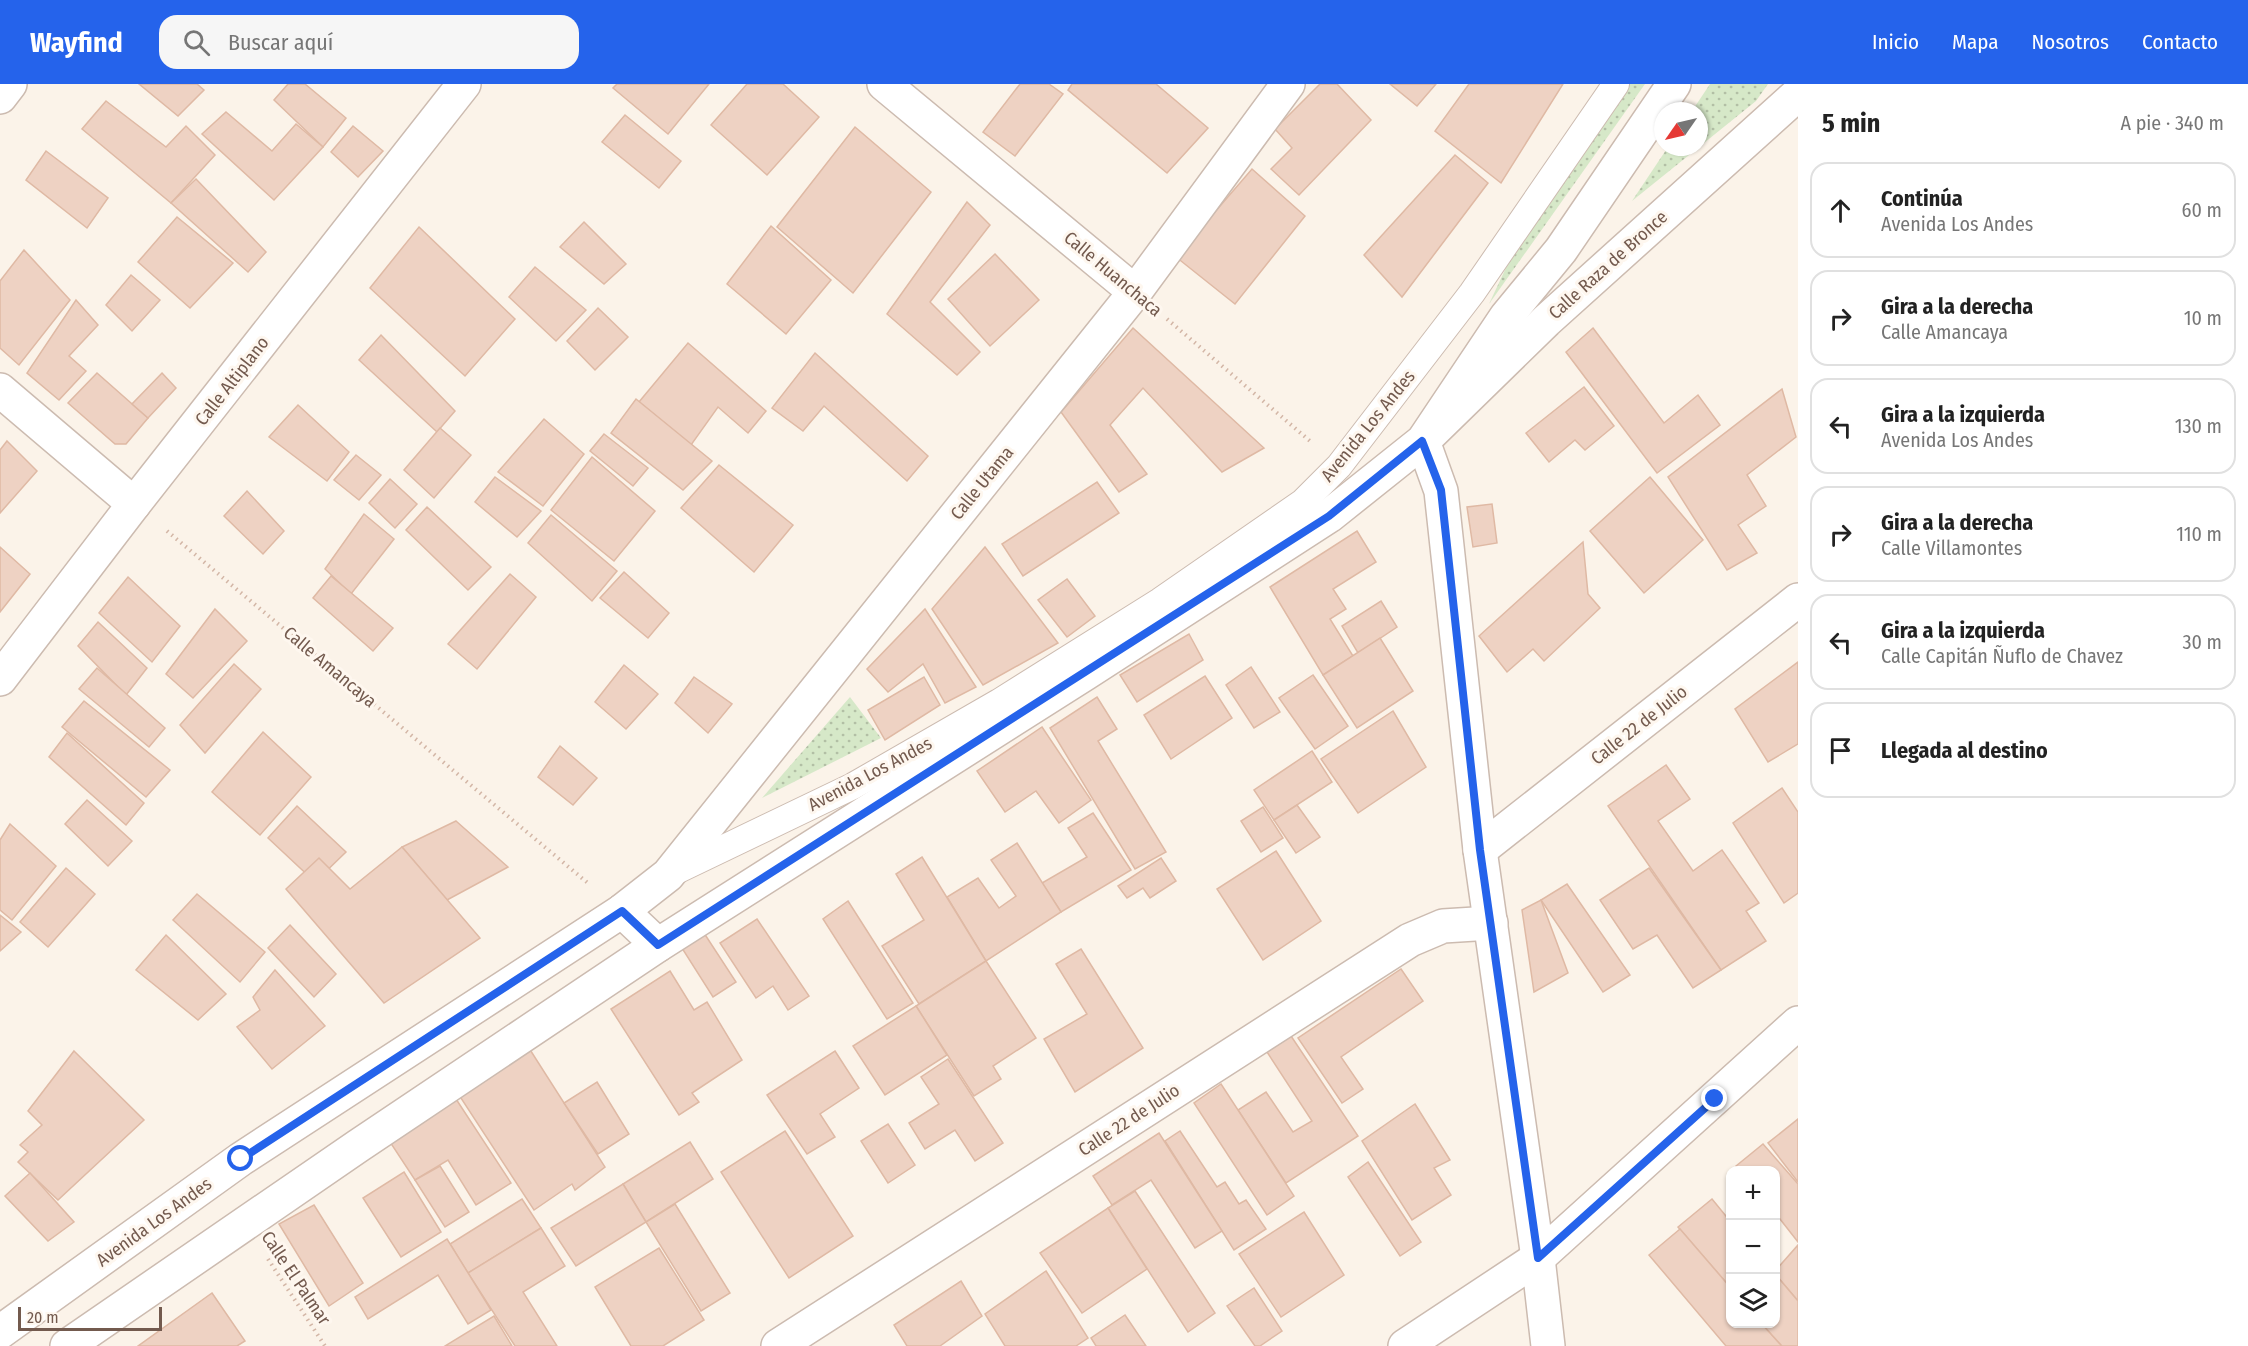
<!DOCTYPE html>
<html lang="es">
<meta charset="utf-8">
<style>
:root{--surface:#fff;--page:#f6f6f6;--text:#222;--muted:#767676;--line:#e0e0e0;--accent:#2563eb}
body{margin:0;font-family:"Fira Sans Condensed",sans-serif;background:var(--page);color:var(--text)}
.controls{position:absolute;right:18px;bottom:18px;display:grid;overflow:hidden;border-radius:12px;box-shadow:0 2px 4px #0004}
.controls button{width:54px;height:54px;display:grid;place-items:center;padding:0;border:0;border-bottom:2px solid var(--line);background:var(--surface);color:var(--text);font:30px sans-serif}
.compass{position:absolute;left:1654px;top:18px;width:54px;height:54px;border-radius:50%;background:var(--surface);box-shadow:0 2px 4px #0004;rotate:236deg}
.scale{position:absolute;left:18px;bottom:15px;width:144px;box-sizing:border-box;padding-left:6px;border:3px solid #735a4e;border-top:0;font-size:16px;line-height:21px;white-space:nowrap;color:#735a4e;-webkit-text-stroke:4px #fef7ef;paint-order:stroke}
.stop{position:absolute;width:18px;height:18px;margin:-14px;border:4px solid #2563eb;border-radius:50%;background:#fff}
.stop.end{background:#2563eb;border-color:#fff;box-shadow:0 2px 6px #0008}
.list{margin:0;padding:0;list-style:none}
h2{display:flex;justify-content:space-between;align-items:center;height:78px;margin:0;padding:0 24px;font-size:26px}
h2 small{font-size:20px;font-weight:400;color:var(--muted)}
.list li{display:grid;grid-template-columns:39px 1fr auto;gap:18px;align-items:center;box-sizing:border-box;height:96px;margin:0 12px 12px;padding:0 12px;border:2px solid var(--line);border-radius:18px}
.list b{display:block;font-size:22px;white-space:nowrap}
.list p{margin:0;font-size:20px;white-space:nowrap;color:var(--muted)}
.list em{font-size:20px;font-style:normal;color:var(--muted)}
.icon{flex:none;width:33px;height:33px;fill:none;stroke:currentColor;stroke-width:2;stroke-linecap:round;stroke-linejoin:round}
.map{position:relative;flex:none;width:1798px;height:1262px;overflow:hidden}
header{display:flex;align-items:center;gap:36px;box-sizing:border-box;height:84px;padding:0 30px;background:var(--accent);color:#fff}
header strong{font-size:28px}
nav{display:flex;gap:33px;margin-inline-start:auto;font-size:21px}
.search{width:420px;height:54px;background:var(--page);display:flex;align-items:center;gap:15px;box-sizing:border-box;padding:0 21px;border-radius:18px;color:var(--muted);font-size:22px}
main{display:flex}
aside{flex:1;background:var(--surface)}
.map>svg:first-child{display:block}
.grass{fill:url(#grass-dots)}
.building{fill:#eed2c3;stroke:#dfb9a4;stroke-width:1.5}
.lines{fill:none;stroke-linecap:round;stroke-linejoin:round}
.service-casing{stroke:#ccbbb0;stroke-width:28}
.minor-casing{stroke:#ccbbb0;stroke-width:36}
.tertiary-casing{stroke:#ccbbb0;stroke-width:36}
.path{stroke:#d3b6a6;stroke-width:4;stroke-dasharray:1.5 4.5;stroke-linecap:butt}
.service{stroke:#fff;stroke-width:26}
.minor{stroke:#fff;stroke-width:33}
.tertiary{stroke:#fff;stroke-width:33}
.route{stroke:#2563eb;stroke-width:8}
.labels{text-anchor:middle;stroke-width:6;stroke-linejoin:round;paint-order:stroke}
.street-label{font-size:18px;fill:#735a4e;stroke:#fef7ef}
</style>
<header>
<strong>Wayfind</strong>
<div class="search"><svg class="icon" aria-label="search" viewBox="0 0 24 24"><circle cx="10" cy="10" r="6"/><path d="M15 15l6 6"/></svg>Buscar aquí</div>
<nav><a>Inicio</a><a>Mapa</a><a>Nosotros</a><a>Contacto</a></nav>
</header>
<main>
<div class="map">
<svg width="1798" height="1262" viewBox="0 0 1798 1262">
<defs>
<pattern id="grass-dots" width="8" height="8" patternUnits="userSpaceOnUse" patternTransform="scale(1.5)"><rect width="8" height="8" fill="#d6e8c8"/><path d="M2 2h.1M6 6h.1" fill="none" stroke="#b2bfa5" stroke-width="1.8" stroke-linecap="round"/></pattern>
</defs>
<rect width="100%" height="100%" fill="#fbf3e9"/>
<!-- grass -->
<g class="grass">
<polygon points="1628,0 1645,0 1489,220 1512,171"/>
<polygon points="1710,0 1768,0 1756,17 1699,63 1699,27 1692,27"/>
<polygon points="1668,63 1699,63 1632,117"/>
<polygon points="850,613 881,654 762,714"/>
</g>
<!-- building -->
<g class="building">
<polygon points="139,0 197,0 204,6 178,32"/>
<polygon points="288,0 305,0 346,34 323,63 274,16"/>
<polygon points="617,0 709,0 668,50 613,4"/>
<polygon points="747,0 783,0 819,33 767,91 711,41"/>
<polygon points="1020,0 1049,0 1063,10 1015,72 983,48"/>
<polygon points="1072,0 1156,0 1208,44 1167,89 1068,6"/>
<polygon points="1320,0 1337,0 1371,36 1299,111 1271,85 1292,64 1275,45"/>
<polygon points="1390,0 1436,0 1417,22"/>
<polygon points="1469,0 1563,0 1501,99 1435,47"/>
<polygon points="106,17 166,63 186,42 215,71 171,119 82,45"/>
<polygon points="226,28 272,67 296,40 323,63 274,116 202,50"/>
<polygon points="625,31 681,77 659,104 602,58"/>
<polygon points="353,42 383,67 358,93 331,68"/>
<polygon points="855,43 931,108 853,209 777,143"/>
<polygon points="46,67 108,114 87,144 26,96"/>
<polygon points="1455,71 1488,99 1402,213 1364,171"/>
<polygon points="1252,85 1305,132 1235,220 1176,173"/>
<polygon points="196,95 266,168 248,188 171,119"/>
<polygon points="967,118 990,141 930,218 980,268 957,291 887,230"/>
<polygon points="177,133 233,179 190,224 138,178"/>
<polygon points="584,138 626,180 604,200 560,163"/>
<polygon points="771,142 831,196 786,250 727,200"/>
<polygon points="419,143 515,235 465,292 370,204"/>
<polygon points="24,166 70,216 19,281 0,264 0,197"/>
<polygon points="995,170 1039,216 990,262 948,215"/>
<polygon points="535,183 586,226 556,257 509,213"/>
<polygon points="131,191 160,216 132,247 106,221"/>
<polygon points="76,216 98,241 69,272 86,287 59,316 27,289"/>
<polygon points="598,224 628,253 595,286 567,257"/>
<polygon points="1133,244 1264,364 1222,388 1143,304 1110,341 1147,390 1119,408 1061,328"/>
<polygon points="1593,244 1664,339 1698,311 1720,341 1657,389 1566,268"/>
<polygon points="381,251 455,327 437,348 359,276"/>
<polygon points="688,259 766,327 748,349 718,323 691,361 639,318"/>
<polygon points="815,269 928,372 907,397 824,322 803,347 772,324"/>
<polygon points="97,289 148,334 126,360 115,360 68,319"/>
<polygon points="162,289 176,304 148,334 132,320"/>
<polygon points="1584,303 1614,342 1585,366 1575,356 1549,378 1526,349"/>
<polygon points="1782,305 1796,353 1747,391 1766,422 1738,441 1757,469 1727,486 1668,393"/>
<polygon points="636,315 712,377 683,406 611,349"/>
<polygon points="298,321 349,368 327,397 269,353"/>
<polygon points="544,335 584,370 543,422 498,388"/>
<polygon points="440,344 471,371 434,414 404,386"/>
<polygon points="604,350 648,384 633,402 590,367"/>
<polygon points="7,357 37,387 0,429 0,366"/>
<polygon points="356,371 381,391 359,416 334,396"/>
<polygon points="592,373 655,427 614,477 551,426"/>
<polygon points="719,381 793,441 754,488 681,424"/>
<polygon points="495,393 541,427 517,453 475,418"/>
<polygon points="1650,393 1703,456 1644,509 1590,447"/>
<polygon points="390,395 417,420 395,444 369,419"/>
<polygon points="1097,398 1119,429 1023,492 1002,460"/>
<polygon points="247,407 284,447 263,470 224,432"/>
<polygon points="1492,420 1497,459 1473,463 1467,423"/>
<polygon points="427,423 491,483 468,506 406,446"/>
<polygon points="364,430 394,455 351,510 325,485"/>
<polygon points="551,431 617,487 592,517 528,459"/>
<polygon points="1357,447 1376,478 1333,505 1346,525 1330,535 1353,572 1323,591 1270,503"/>
<polygon points="1583,458 1588,510 1600,524 1544,577 1533,565 1507,588 1479,552"/>
<polygon points="0,463 30,490 0,528"/>
<polygon points="985,463 1058,559 983,601 932,525"/>
<polygon points="624,488 669,529 648,554 600,514"/>
<polygon points="510,490 536,513 477,585 448,560"/>
<polygon points="331,492 393,544 373,567 313,514"/>
<polygon points="128,493 180,542 152,578 99,529"/>
<polygon points="1067,495 1095,532 1067,553 1038,516"/>
<polygon points="1381,517 1397,543 1358,569 1342,542"/>
<polygon points="215,525 247,557 193,614 166,590"/>
<polygon points="925,525 976,603 945,619 923,580 888,608 867,585"/>
<polygon points="98,538 147,584 126,611 78,562"/>
<polygon points="1189,550 1203,576 1137,618 1120,591"/>
<polygon points="1380,554 1413,607 1357,644 1323,591"/>
<polygon points="1798,578 1798,660 1768,678 1735,625"/>
<polygon points="234,580 261,605 205,669 180,641"/>
<polygon points="624,581 658,610 626,645 595,618"/>
<polygon points="1251,583 1280,628 1254,644 1226,601"/>
<polygon points="97,584 165,644 149,663 79,605"/>
<polygon points="1313,591 1348,642 1315,665 1279,614"/>
<polygon points="1205,592 1232,634 1171,675 1144,631"/>
<polygon points="694,593 732,620 708,649 675,619"/>
<polygon points="924,593 940,621 885,656 868,626"/>
<polygon points="1097,613 1117,645 1098,657 1166,768 1135,785 1050,644"/>
<polygon points="84,617 170,686 146,713 62,643"/>
<polygon points="1393,627 1426,683 1358,729 1321,675"/>
<polygon points="1042,643 1091,716 1059,739 1036,707 1005,728 977,687"/>
<polygon points="263,648 311,693 260,751 212,708"/>
<polygon points="67,649 144,719 126,741 49,673"/>
<polygon points="560,662 597,694 573,721 538,693"/>
<polygon points="1312,667 1332,698 1274,736 1254,706"/>
<polygon points="1666,681 1690,715 1658,737 1693,787 1722,766 1759,819 1746,827 1766,857 1721,886 1608,722"/>
<polygon points="1782,704 1798,728 1798,809 1784,819 1733,739"/>
<polygon points="87,716 132,757 108,782 65,740"/>
<polygon points="1297,721 1320,753 1296,769 1274,736"/>
<polygon points="297,722 346,768 315,798 268,754"/>
<polygon points="1263,723 1283,754 1261,768 1241,737"/>
<polygon points="1093,729 1131,786 1061,828 1042,799 1087,773 1068,744"/>
<polygon points="456,737 508,783 447,816 402,763"/>
<polygon points="10,740 56,782 12,836 0,826 0,756"/>
<polygon points="1017,759 1061,828 986,877 947,813 978,794 999,824 1016,812 991,776"/>
<polygon points="402,763 480,854 384,919 286,805 319,774 350,805"/>
<polygon points="1276,767 1321,837 1263,876 1217,805"/>
<polygon points="922,773 986,877 919,920 882,862 924,836 896,790"/>
<polygon points="1161,774 1176,797 1150,814 1143,804 1127,814 1118,802"/>
<polygon points="66,784 95,810 48,863 20,838"/>
<polygon points="1649,784 1721,886 1693,904 1657,851 1633,865 1600,816"/>
<polygon points="1567,800 1630,891 1603,908 1541,816"/>
<polygon points="197,810 265,868 240,898 173,836"/>
<polygon points="1541,816 1568,889 1534,908 1522,826"/>
<polygon points="848,817 913,919 887,935 823,835"/>
<polygon points="0,831 21,848 0,867"/>
<polygon points="757,835 809,912 788,926 773,902 756,914 720,859"/>
<polygon points="290,841 336,890 314,913 268,864"/>
<polygon points="702,846 736,898 713,913 680,861"/>
<polygon points="166,851 226,910 198,936 136,886"/>
<polygon points="1081,865 1143,964 1075,1008 1044,955 1087,930 1056,880"/>
<polygon points="986,877 1036,954 993,982 1001,995 974,1012 916,922"/>
<polygon points="1401,885 1423,917 1341,973 1363,1005 1342,1019 1298,954"/>
<polygon points="275,886 325,942 272,985 237,943 260,926 253,913"/>
<polygon points="670,887 694,926 707,918 742,976 692,1009 699,1018 679,1031 611,925"/>
<polygon points="916,922 947,971 885,1011 853,962"/>
<polygon points="1291,952 1358,1052 1286,1099 1238,1026 1266,1008 1293,1048 1312,1037 1267,968"/>
<polygon points="527,961 605,1083 575,1106 572,1100 534,1126 457,1008"/>
<polygon points="74,967 144,1036 58,1116 18,1078 28,1068 20,1061 42,1041 28,1027"/>
<polygon points="835,967 859,1004 820,1030 835,1053 807,1070 767,1011"/>
<polygon points="948,975 1003,1059 975,1077 955,1046 925,1065 909,1039 939,1020 921,993"/>
<polygon points="597,998 629,1050 598,1070 564,1019"/>
<polygon points="1221,1000 1294,1112 1267,1131 1194,1019"/>
<polygon points="456,1015 511,1099 476,1121 448,1076 415,1096 390,1058"/>
<polygon points="1415,1020 1450,1076 1434,1084 1451,1111 1412,1136 1362,1057"/>
<polygon points="1798,1035 1798,1098 1768,1059"/>
<polygon points="888,1040 915,1081 888,1099 861,1057"/>
<polygon points="785,1047 853,1152 789,1194 721,1088"/>
<polygon points="1180,1047 1217,1103 1225,1098 1239,1120 1246,1116 1266,1145 1234,1166 1165,1057"/>
<polygon points="1159,1049 1222,1147 1195,1164 1151,1096 1112,1121 1093,1092"/>
<polygon points="690,1058 713,1095 646,1138 623,1100"/>
<polygon points="1763,1060 1798,1100 1798,1158 1776,1130 1776,1086 1740,1086 1736,1082"/>
<polygon points="1368,1078 1421,1158 1400,1172 1348,1093"/>
<polygon points="440,1082 469,1128 445,1143 415,1096"/>
<polygon points="404,1088 441,1148 401,1173 363,1114"/>
<polygon points="30,1089 74,1138 48,1157 5,1112"/>
<polygon points="623,1100 646,1138 576,1182 551,1144"/>
<polygon points="1135,1107 1215,1229 1188,1248 1108,1124"/>
<polygon points="522,1115 541,1144 468,1189 450,1160"/>
<polygon points="1712,1115 1730,1137 1730,1203 1678,1143"/>
<polygon points="675,1120 730,1209 701,1227 646,1138"/>
<polygon points="314,1121 363,1199 329,1222 279,1140"/>
<polygon points="1108,1124 1147,1185 1082,1229 1040,1169"/>
<polygon points="1304,1128 1344,1191 1281,1233 1239,1170"/>
<polygon points="541,1144 565,1182 523,1208 557,1262 515,1262 468,1189"/>
<polygon points="1680,1145 1730,1203 1730,1240 1762,1240 1782,1262 1726,1262 1649,1171"/>
<polygon points="447,1155 491,1226 468,1240 438,1191 368,1235 355,1213"/>
<polygon points="1798,1161 1798,1217 1776,1191 1776,1186"/>
<polygon points="659,1164 704,1236 663,1262 631,1262 595,1203"/>
<polygon points="1046,1187 1088,1254 1076,1262 1005,1262 985,1230"/>
<polygon points="1776,1191 1798,1217 1798,1262 1782,1262 1762,1240 1776,1240"/>
<polygon points="961,1197 982,1232 940,1262 907,1262 894,1241"/>
<polygon points="1254,1204 1282,1247 1260,1262 1255,1262 1227,1222"/>
<polygon points="212,1209 245,1257 237,1262 138,1262"/>
<polygon points="1125,1231 1146,1262 1096,1262 1091,1254"/>
<polygon points="494,1232 512,1262 445,1262"/>
</g>
<g class="lines">
<defs>
<polyline id="service" points="672,789 853,702 999,618 1160,517 1303,418 1339,382 1472,209 1616,0"/>
<g id="minor">
<polyline points="884,0 1135,208"/>
<polyline points="0,13 10,0"/>
<polyline points="0,306 134,420"/>
<polyline points="0,595 134,420 464,0"/>
<polyline points="1480,766 1798,516"/>
<polyline points="622,827 658,861"/>
<polyline points="778,1262 1410,856 1443,842 1491,839"/>
<polyline points="1548,1262 1538,1174 1480,766 1441,407 1423,357 1546,237 1798,10"/>
</g>
<g id="tertiary">
<polyline points="0,1248 241,1075 622,827 668,791 1135,208 1288,0"/>
<polyline points="67,1262 358,1062 658,861 1086,589 1329,432 1423,357 1506,233 1561,166 1674,0"/>
<polyline points="1405,1262 1538,1174 1798,939"/>
</g>
</defs>
<!-- service casing -->
<use href="#service" class="service-casing"/>
<!-- minor casing -->
<use href="#minor" class="minor-casing"/>
<!-- tertiary casing -->
<use href="#tertiary" class="tertiary-casing"/>
<!-- path -->
<g class="path">
<polyline points="1167,235 1310,357"/>
<polyline points="167,447 589,800"/>
<polyline points="268,1175 325,1262"/>
</g>
<!-- service -->
<use href="#service" class="service"/>
<!-- minor -->
<use href="#minor" class="minor"/>
<!-- tertiary -->
<use href="#tertiary" class="tertiary"/>
</g>
<g class="lines">
<!-- route -->
<polyline class="route" points="241,1075 622,827 658,861 1329,432 1422,357 1441,406 1480,766 1538,1174 1715,1015"/>
</g>
<g class="labels">
<!-- street labels -->
<g class="street-label">
<text transform="translate(1608 181) rotate(-42)" y="6">Calle Raza de Bronce</text>
<text transform="translate(1113 190) rotate(40)" y="6">Calle Huanchaca</text>
<text transform="translate(232 297) rotate(-52)" y="6">Calle Altiplano</text>
<text transform="translate(1368 342) rotate(-51)" y="6">Avenida Los Andes</text>
<text transform="translate(982 399) rotate(-51)" y="6">Calle Utama</text>
<text transform="translate(330 583) rotate(40)" y="6">Calle Amancaya</text>
<text transform="translate(1639 641) rotate(-38)" y="6">Calle 22 de Julio</text>
<text transform="translate(870 690) rotate(-28)" y="6">Avenida Los Andes</text>
<text transform="translate(1129 1036) rotate(-33)" y="6">Calle 22 de Julio</text>
<text transform="translate(154 1138) rotate(-36)" y="6">Avenida Los Andes</text>
<text transform="translate(296 1194) rotate(56)" y="6">Calle El Palmar</text>
</g>
</g>
</svg>
<div class="controls">
<button>+</button>
<button>−</button>
<button><svg class="icon" aria-label="layers" viewBox="0 0 24 24"><path d="M12 4l9 5-9 5-9-5zM3 14l9 5 9-5"/></svg></button>
</div>
<svg class="compass" viewBox="-18 -18 36 36"><path d="M0-13l5 13h-10z" fill="#e53935"/><path d="M0 13l5-13h-10z" fill="#767676"/></svg>
<div class="scale">20 m</div>
<div class="stop" style="left:241px;top:1075px"></div>
<div class="stop end" style="left:1715px;top:1015px"></div>
</div>
<aside>
<h2>5 min<small>A pie · 340 m</small></h2>
<ul class="list">
<li><svg class="icon" aria-label="ahead" viewBox="0 0 24 24"><path d="M12 20V5M6 11l6-6 6 6"/></svg><div><b>Continúa</b><p>Avenida Los Andes</p></div><em>60 m</em></li>
<li><svg class="icon" aria-label="right" viewBox="0 0 24 24"><path d="M7 20v-9h11M14 6l5 5-5 5"/></svg><div><b>Gira a la derecha</b><p>Calle Amancaya</p></div><em>10 m</em></li>
<li><svg class="icon" aria-label="left" viewBox="0 0 24 24"><path d="M17 20v-9H6M10 6l-5 5 5 5"/></svg><div><b>Gira a la izquierda</b><p>Avenida Los Andes</p></div><em>130 m</em></li>
<li><svg class="icon" aria-label="right" viewBox="0 0 24 24"><path d="M7 20v-9h11M14 6l5 5-5 5"/></svg><div><b>Gira a la derecha</b><p>Calle Villamontes</p></div><em>110 m</em></li>
<li><svg class="icon" aria-label="left" viewBox="0 0 24 24"><path d="M17 20v-9H6M10 6l-5 5 5 5"/></svg><div><b>Gira a la izquierda</b><p>Calle Capitán Ñuflo de Chavez</p></div><em>30 m</em></li>
<li><svg class="icon" aria-label="arrive" viewBox="0 0 24 24"><path d="M6 21V4h12l-3 4 3 4H6"/></svg><div><b>Llegada al destino</b></div></li>
</ul>
</aside>
</main>
